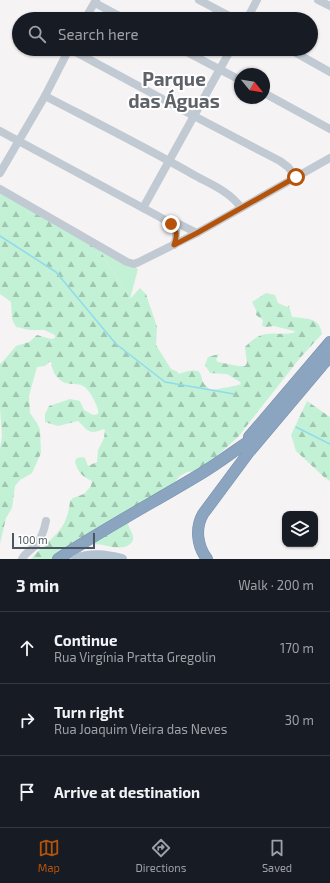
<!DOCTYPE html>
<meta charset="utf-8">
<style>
:root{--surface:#171b24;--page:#242831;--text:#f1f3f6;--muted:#9ea1a6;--line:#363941;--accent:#b45309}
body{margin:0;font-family:"Exo 2",sans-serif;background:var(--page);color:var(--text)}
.controls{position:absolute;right:12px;bottom:12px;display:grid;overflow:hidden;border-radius:8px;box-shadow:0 1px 3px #0004}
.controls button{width:36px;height:36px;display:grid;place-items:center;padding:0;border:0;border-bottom:1px solid var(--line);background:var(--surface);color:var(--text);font:20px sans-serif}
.compass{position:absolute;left:234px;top:68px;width:36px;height:36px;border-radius:50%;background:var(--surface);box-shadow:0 1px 3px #0004;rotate:120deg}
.scale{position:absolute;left:12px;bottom:10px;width:83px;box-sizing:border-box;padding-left:4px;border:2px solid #4a5661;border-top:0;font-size:11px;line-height:14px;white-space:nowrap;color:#4a5661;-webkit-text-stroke:3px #fff;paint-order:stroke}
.stop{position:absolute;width:12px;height:12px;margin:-9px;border:3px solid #b45309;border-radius:50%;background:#fff}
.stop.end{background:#b45309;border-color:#fff;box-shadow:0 1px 4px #0008}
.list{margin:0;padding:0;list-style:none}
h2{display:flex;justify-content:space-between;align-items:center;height:52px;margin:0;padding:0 16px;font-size:17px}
h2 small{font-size:13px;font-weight:400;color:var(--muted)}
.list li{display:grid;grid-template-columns:26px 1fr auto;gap:12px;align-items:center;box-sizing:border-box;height:72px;padding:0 16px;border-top:1px solid var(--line)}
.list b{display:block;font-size:15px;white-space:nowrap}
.list p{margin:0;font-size:13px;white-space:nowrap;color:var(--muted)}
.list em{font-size:13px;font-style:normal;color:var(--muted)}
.icon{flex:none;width:22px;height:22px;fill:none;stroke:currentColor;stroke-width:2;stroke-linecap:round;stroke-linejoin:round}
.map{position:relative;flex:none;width:330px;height:559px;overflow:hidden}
.search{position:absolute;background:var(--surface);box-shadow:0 1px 3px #0004;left:12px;right:12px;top:12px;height:44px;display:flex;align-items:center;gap:10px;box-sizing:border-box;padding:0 14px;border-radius:22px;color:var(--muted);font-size:15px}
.sheet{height:268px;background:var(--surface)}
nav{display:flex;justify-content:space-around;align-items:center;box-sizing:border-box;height:56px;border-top:1px solid var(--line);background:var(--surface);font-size:11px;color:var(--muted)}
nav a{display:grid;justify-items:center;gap:2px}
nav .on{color:var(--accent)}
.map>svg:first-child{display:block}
.green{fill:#c3f1d5}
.forest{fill:url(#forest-firs)}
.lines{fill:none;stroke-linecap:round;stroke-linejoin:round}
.stream{stroke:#90daee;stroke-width:1.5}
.highway-casing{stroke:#7690ad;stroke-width:12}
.minor{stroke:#c1cad2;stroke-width:8}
.major{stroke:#b3c2d1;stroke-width:10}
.highway{stroke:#8ba5c1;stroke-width:11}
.route{stroke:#b45309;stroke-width:5}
.labels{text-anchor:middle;stroke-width:4;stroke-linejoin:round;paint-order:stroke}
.district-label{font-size:19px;font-weight:bold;fill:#5f6368;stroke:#fff}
</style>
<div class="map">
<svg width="330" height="559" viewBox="0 0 330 559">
<defs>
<pattern id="forest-firs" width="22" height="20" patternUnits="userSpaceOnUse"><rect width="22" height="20" fill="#c3f1d5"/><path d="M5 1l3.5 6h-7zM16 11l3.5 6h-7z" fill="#a0c6b0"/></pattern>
</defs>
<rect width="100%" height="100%" fill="#f5f3f3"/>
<!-- green -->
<polygon class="green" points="98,247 138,269 130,299"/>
<!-- forest -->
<g class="forest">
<path d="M0,193L98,247L130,299L140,288L146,294L157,327L156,345L171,369L178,372V374C213,363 192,381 212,390C216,389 237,386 241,384L240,382L227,374L210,373L205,365L208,357L219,354L216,360L218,362L238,366H245L247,363L245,347C251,341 258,335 266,334C276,332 285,336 295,332L294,331L274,326L266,327L262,326L263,320L256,315V310L252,302L266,293L275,295L278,303L287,307L289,306L292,317C307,319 320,317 322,334L300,358L238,437L210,462L195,471L187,472L180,476L174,483L172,490L140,509L128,524C129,530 138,538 130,544C121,552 106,544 94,544C81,544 69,557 56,559C49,559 39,559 31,559C50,537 67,533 70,501L73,498L84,494L91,486L92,481C82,476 77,472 75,461L77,458L82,457L85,458L88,466L97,462L98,450L104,438L105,430L104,429C88,435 89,431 78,421L58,426L45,422V414L49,406L70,399L80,401L84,410L93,415L98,414C99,410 97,407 95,402C82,373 72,391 59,379C54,375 52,368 51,362H49L45,366L37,367L29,396L30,413L37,423L40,430L41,453L32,473L20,480L15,486L12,508L6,518L0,544V449L2,436L0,408V364L5,359L16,346L29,342L37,335L51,339L55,338V335L44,330H30L16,327L12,319L11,302L0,294Z"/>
<polygon points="307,401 330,417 330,481 325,478 296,451 291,435"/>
</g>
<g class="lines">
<!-- stream -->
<g class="stream">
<polyline points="0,236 56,272 116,344 165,382 234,394"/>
<polyline points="296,427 330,444"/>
</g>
<defs>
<g id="highway">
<polyline points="249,437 330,342"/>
<path d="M58,559C105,528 154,502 202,473C222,461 240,446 260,434"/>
<path d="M207,559C197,546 195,528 203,514L249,452L330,356"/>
</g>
</defs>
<!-- highway casing -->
<use href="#highway" class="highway-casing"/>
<!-- minor -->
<g class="minor">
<polyline points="199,0 235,19"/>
<polyline points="318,0 330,6"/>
<polyline points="95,3 125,19"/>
<polyline points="85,19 96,0"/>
<polyline points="247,19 257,0"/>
<polyline points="70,49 194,116 280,161 288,167 296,177"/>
<polyline points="181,49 240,80"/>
<polyline points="289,49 330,72"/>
<polyline points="264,93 330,129"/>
<path d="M45,96C95,122 145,147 194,175C210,184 231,192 241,208"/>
<polyline points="0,131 169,222 176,231 176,238 174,245"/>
<polyline points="0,173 45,96 69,49"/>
<polyline points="0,189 127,262 134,264 139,262 197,233 330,158"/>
<polyline points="143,208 231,49"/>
<polyline points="171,220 197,233"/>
<path d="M22,559C25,553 31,550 36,545C42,538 44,531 46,521"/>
</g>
<!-- major -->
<path class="major" d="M76,559C91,553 106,555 122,559"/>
<!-- highway -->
<use href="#highway" class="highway"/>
</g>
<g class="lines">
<!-- route -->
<path class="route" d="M171,224C178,231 177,237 174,245L197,233L296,177"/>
</g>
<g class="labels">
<!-- district labels -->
<g class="district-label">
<text x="174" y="86">Parque<tspan x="174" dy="22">das Águas</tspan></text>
</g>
</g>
</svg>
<div class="controls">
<button><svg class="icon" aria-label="layers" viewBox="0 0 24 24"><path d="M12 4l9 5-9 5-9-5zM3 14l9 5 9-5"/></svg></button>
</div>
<svg class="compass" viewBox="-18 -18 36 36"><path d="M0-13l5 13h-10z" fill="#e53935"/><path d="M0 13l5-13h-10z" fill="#9ea1a6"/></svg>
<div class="scale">100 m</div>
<div class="stop" style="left:296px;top:177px"></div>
<div class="stop end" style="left:171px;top:224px"></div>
<div class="search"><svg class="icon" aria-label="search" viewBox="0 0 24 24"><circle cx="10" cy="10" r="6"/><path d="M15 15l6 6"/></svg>Search here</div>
</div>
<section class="sheet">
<h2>3 min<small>Walk · 200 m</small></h2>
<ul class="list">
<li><svg class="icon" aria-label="ahead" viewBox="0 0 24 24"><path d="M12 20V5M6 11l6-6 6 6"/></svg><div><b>Continue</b><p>Rua Virgínia Pratta Gregolin</p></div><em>170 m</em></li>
<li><svg class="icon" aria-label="right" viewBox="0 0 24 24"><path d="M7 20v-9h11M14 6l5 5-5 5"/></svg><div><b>Turn right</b><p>Rua Joaquim Vieira das Neves</p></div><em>30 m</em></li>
<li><svg class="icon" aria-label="arrive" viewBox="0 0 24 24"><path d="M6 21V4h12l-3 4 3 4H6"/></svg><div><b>Arrive at destination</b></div></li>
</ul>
</section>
<nav>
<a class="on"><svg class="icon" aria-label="map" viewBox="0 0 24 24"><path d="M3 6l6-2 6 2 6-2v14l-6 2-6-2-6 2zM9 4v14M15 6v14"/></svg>Map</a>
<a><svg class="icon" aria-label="directions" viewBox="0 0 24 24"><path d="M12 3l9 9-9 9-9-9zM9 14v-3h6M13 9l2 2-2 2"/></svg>Directions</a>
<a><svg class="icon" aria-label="saved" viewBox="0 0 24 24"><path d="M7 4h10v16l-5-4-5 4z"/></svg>Saved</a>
</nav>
